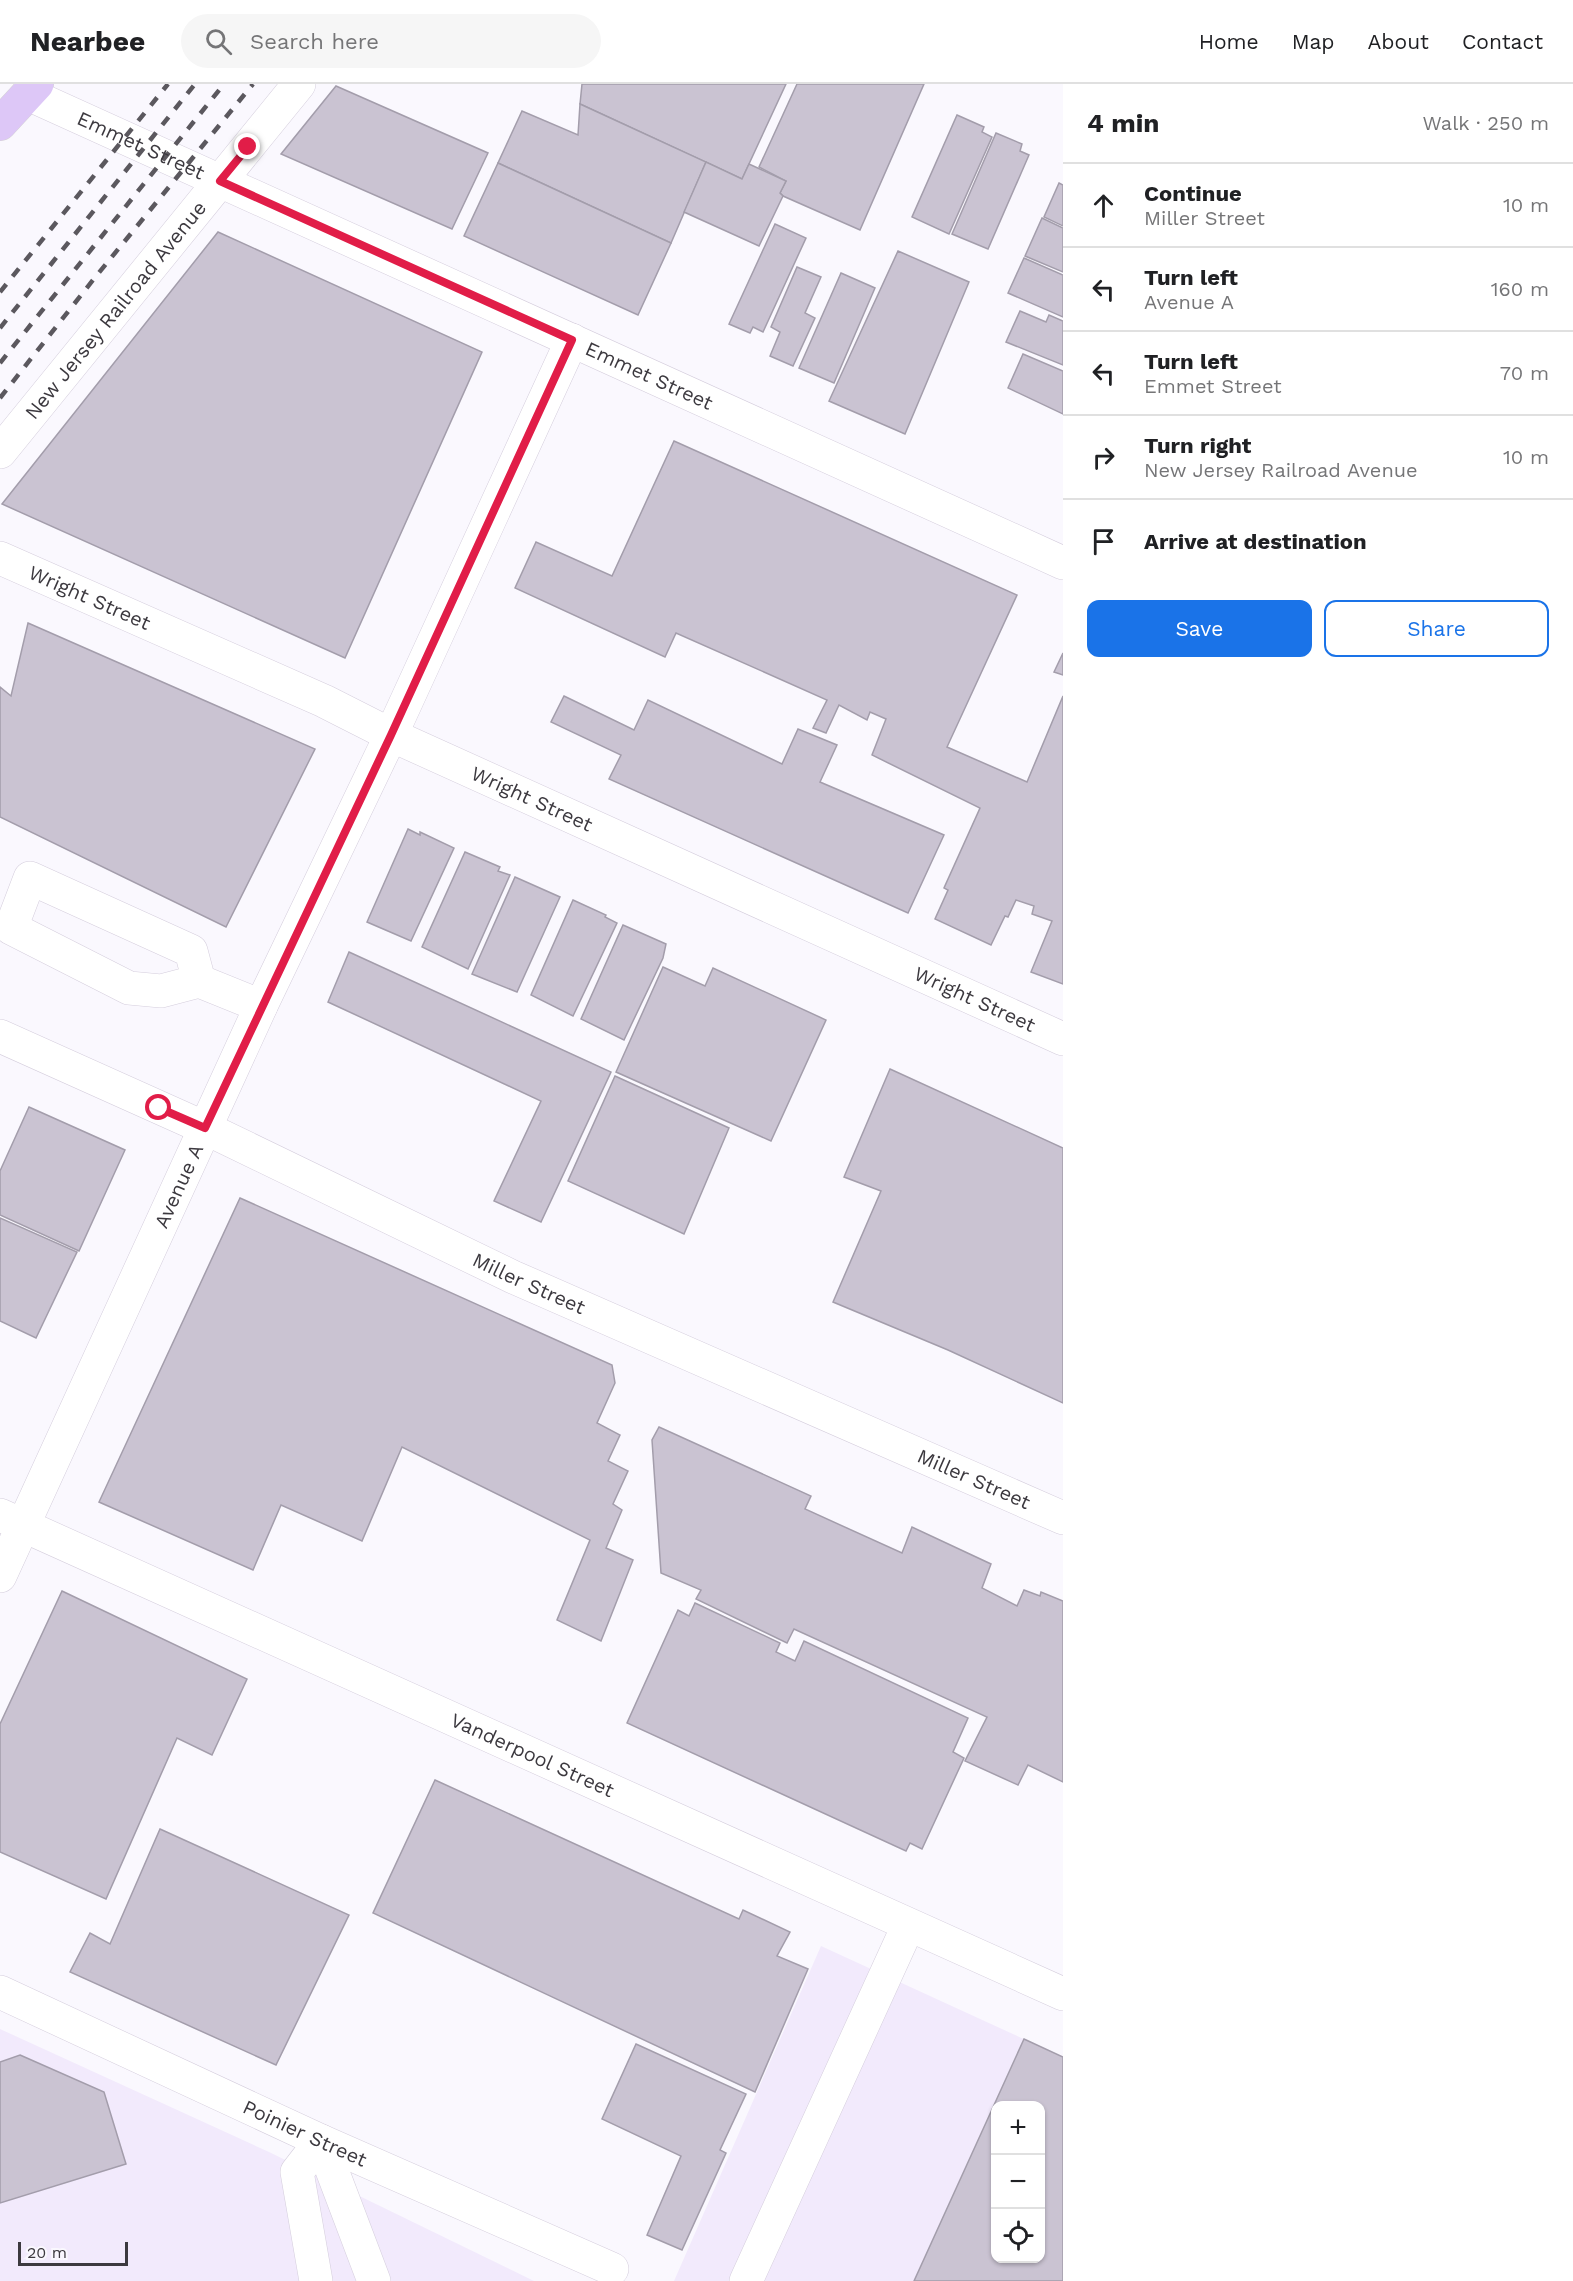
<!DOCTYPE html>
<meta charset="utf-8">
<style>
:root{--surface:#fff;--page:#f6f6f6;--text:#202124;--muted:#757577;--line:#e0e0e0;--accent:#1a73e8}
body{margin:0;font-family:"Work Sans",sans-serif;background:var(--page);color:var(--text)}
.controls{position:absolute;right:18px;bottom:18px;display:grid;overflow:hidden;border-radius:12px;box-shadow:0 2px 4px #0004}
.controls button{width:54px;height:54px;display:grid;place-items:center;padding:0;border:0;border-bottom:2px solid var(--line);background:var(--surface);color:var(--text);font:30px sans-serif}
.scale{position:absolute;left:18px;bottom:15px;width:110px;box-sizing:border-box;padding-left:6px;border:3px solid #3c393f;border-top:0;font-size:16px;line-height:21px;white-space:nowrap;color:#3c393f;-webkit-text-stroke:4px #faf8fe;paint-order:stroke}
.stop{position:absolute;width:18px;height:18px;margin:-14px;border:4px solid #e11d48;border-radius:50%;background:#fff}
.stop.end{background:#e11d48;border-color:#fff;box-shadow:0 2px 6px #0008}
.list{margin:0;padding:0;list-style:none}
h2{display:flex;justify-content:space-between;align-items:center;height:78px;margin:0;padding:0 24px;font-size:26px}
h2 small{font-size:20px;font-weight:400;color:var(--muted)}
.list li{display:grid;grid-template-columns:39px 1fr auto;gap:18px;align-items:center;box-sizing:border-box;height:84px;padding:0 24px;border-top:2px solid var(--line)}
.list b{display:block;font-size:22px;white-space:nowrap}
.list p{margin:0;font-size:20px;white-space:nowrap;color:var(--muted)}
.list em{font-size:20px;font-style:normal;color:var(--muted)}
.actions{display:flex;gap:12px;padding:18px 24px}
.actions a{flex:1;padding:14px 0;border:2px solid var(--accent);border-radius:12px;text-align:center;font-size:21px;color:var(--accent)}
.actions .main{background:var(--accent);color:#fff}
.icon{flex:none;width:33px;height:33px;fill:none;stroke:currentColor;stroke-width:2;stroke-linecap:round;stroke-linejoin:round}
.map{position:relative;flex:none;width:1063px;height:2197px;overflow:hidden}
header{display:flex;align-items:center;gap:36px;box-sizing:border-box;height:84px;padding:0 30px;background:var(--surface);border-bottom:2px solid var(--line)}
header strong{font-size:28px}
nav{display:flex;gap:33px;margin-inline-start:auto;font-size:21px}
.search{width:420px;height:54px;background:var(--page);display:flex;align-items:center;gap:15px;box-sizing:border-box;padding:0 21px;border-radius:33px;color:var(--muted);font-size:22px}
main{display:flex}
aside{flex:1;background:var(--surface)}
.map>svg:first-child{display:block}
.built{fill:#f2eafc;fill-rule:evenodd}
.building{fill:#cac3d2;stroke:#a39dab;stroke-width:1.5;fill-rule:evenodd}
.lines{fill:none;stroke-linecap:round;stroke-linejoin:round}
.minor-casing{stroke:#d5cedd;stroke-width:34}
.major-casing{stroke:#d4d3d5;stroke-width:34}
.minor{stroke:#fff;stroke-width:33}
.major{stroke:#ddc7f7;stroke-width:33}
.rail{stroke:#5b585e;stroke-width:4.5;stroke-dasharray:10 10;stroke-linecap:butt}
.route{stroke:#e11d48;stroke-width:8}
.labels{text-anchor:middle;stroke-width:4.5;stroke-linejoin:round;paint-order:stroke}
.street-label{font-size:20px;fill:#3c393f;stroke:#faf8fe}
</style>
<header>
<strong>Nearbee</strong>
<div class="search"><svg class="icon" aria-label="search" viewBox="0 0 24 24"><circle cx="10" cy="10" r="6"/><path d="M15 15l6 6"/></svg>Search here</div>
<nav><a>Home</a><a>Map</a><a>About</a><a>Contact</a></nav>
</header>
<main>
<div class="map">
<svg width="1063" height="2197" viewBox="0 0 1063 2197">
<rect width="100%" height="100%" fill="#faf8fe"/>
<!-- built -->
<g class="built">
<path d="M821,1862L1063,1973V2197H674ZM996,2022H1040V2174H996Z"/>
<polygon points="0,1945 269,2068 534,2197 0,2197"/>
</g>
<!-- building -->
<g class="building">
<polygon points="582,0 786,0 742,95 580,20"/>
<polygon points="797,0 924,0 860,146 783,112 780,109 786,97 759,83"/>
<polygon points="336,2 488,69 452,145 281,70"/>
<polygon points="580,20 706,78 671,159 498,79 522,27 578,51"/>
<polygon points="957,31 984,43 982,48 992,53 949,150 912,133"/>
<polygon points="996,49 1022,60 1020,67 1029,71 988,165 952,150"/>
<polygon points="706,78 742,95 749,80 786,97 780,109 783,112 759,162 684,128"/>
<polygon points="498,79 671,159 638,231 464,152"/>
<polygon points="1059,99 1063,101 1063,142 1044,133"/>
<polygon points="1042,134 1063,144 1063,188 1025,172"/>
<polygon points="775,140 806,154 763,248 753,243 750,249 729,240"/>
<polygon points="218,148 482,268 345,574 2,420"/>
<polygon points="898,167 969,198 905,350 829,317"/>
<polygon points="1024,174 1063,191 1063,233 1008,209"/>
<polygon points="797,183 821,193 805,229 815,234 793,282 770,272 780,248 771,243"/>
<polygon points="841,189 875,204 834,299 799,284"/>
<polygon points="1020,227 1046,238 1049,231 1063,237 1063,281 1006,258"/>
<polygon points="1023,270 1063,287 1063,330 1008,304"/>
<polygon points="674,357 1017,511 947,663 1027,698 1063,612 1063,900 1031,888 1052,837 1032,830 1034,822 1016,816 1008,833 1005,832 991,861 935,835 948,806 944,804 980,724 872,671 886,635 870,628 867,636 839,621 826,649 813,644 827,616 676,549 665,573 515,504 536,458 612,492"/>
<polygon points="28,539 315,665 226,843 0,733 0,603 11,612"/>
<polygon points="1063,569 1063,591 1054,588"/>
<polygon points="564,612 634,646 648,616 782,680 798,645 837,661 820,698 944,751 908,829 609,695 621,671 551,638"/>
<polygon points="408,745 420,751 420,748 454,764 411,857 367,838"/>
<polygon points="465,768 500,783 498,787 510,791 468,885 422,863"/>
<polygon points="515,793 560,813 517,908 472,890"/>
<polygon points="573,816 606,831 605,833 617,839 573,932 531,911"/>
<polygon points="623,841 666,860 663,874 624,956 581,935"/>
<polygon points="349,868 611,988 541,1138 494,1117 541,1017 328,918"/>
<polygon points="663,883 705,902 713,884 826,936 771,1057 616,988"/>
<polygon points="890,985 1063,1064 1063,1319 948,1266 833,1218 881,1107 844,1093"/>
<polygon points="615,992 729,1044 684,1150 568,1097"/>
<polygon points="29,1023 125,1066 79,1167 0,1131 0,1087"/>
<polygon points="240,1114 612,1281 615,1299 597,1339 620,1351 608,1377 628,1387 613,1420 622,1426 606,1464 633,1476 601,1557 557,1536 590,1456 402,1363 362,1457 281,1421 253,1486 99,1418"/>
<polygon points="0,1134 77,1168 36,1254 0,1237"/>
<polygon points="659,1343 811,1412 805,1425 902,1469 912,1443 991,1480 982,1504 1017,1522 1024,1506 1040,1512 1041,1508 1063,1517 1063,1698 1028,1681 1018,1701 965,1677 987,1633 794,1545 787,1559 696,1515 701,1506 661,1489 652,1356"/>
<polygon points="62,1507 247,1595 212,1671 177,1654 106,1815 0,1768 0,1640"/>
<polygon points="695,1519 780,1559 776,1568 795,1577 804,1557 968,1634 953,1668 964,1674 922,1765 910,1759 906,1767 627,1639 678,1526 689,1532"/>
<polygon points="435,1696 739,1835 743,1826 790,1848 777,1872 808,1885 755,2008 373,1829"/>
<polygon points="160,1745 349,1831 276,1981 70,1888 90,1849 110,1860"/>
<path d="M1024,1955L1063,1973V2197H914ZM996,2022H1040V2174H996Z"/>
<polygon points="636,1960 746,2010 720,2066 726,2069 682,2166 647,2151 681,2072 602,2035"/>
<polygon points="20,1971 104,2008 126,2080 0,2119 0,1978"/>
</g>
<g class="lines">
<defs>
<g id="minor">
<path id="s1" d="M28,10L1063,479"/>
<path id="s2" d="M0,368L299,0"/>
<path id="s3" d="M0,474L324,617L391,651L1063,955"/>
<polyline points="199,897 191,867 30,794 11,844 129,904 161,907 199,897 261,922"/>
<path id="s4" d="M0,952L205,1044L513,1193L1063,1434"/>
<path id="s5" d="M0,1431L1063,1910"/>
<path id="s6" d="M0,1492L261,922L391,651L572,256"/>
<path id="s7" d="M0,1908L321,2057L612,2185"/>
<polyline points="316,2197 297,2088 321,2057 374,2197"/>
<polyline points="746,2197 908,1842"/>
</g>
<polyline id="major" points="0,40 37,0"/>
</defs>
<!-- minor casing -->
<use href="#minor" class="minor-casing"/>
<!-- major casing -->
<use href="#major" class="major-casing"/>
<!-- minor -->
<use href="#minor" class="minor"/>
<!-- major -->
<use href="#major" class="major"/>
<!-- rail -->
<g class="rail">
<polyline points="0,208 168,0"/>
<polyline points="0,244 195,0"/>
<polyline points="0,279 224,0"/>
<polyline points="0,314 93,196 253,0"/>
</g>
</g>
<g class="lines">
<!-- route -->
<polyline class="route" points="159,1024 205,1044 391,651 572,256 220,97 248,63"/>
</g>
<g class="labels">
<!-- street labels -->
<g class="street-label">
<text dy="7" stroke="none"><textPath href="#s1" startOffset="124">Emmet Street</textPath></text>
<text dy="7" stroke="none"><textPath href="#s2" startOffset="183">New Jersey Railroad Avenue</textPath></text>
<text dy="7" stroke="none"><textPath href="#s1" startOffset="682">Emmet Street</textPath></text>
<text dy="7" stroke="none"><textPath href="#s3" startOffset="98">Wright Street</textPath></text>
<text dy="7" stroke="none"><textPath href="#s3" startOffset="584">Wright Street</textPath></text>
<text dy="7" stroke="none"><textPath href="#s3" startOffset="1070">Wright Street</textPath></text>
<text dy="7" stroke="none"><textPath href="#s6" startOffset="429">Avenue A</textPath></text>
<text dy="7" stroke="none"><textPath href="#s4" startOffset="584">Miller Street</textPath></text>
<text dy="7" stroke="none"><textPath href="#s4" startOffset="1070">Miller Street</textPath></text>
<text dy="7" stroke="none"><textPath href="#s5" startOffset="584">Vanderpool Street</textPath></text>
<text dy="7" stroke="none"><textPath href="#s7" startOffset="336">Poinier Street</textPath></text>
</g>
</g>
</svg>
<div class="controls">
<button>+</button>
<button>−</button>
<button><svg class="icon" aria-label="locate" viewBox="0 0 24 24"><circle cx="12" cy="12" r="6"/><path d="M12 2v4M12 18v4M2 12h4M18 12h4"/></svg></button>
</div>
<div class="scale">20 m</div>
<div class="stop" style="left:159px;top:1024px"></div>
<div class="stop end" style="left:248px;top:63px"></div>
</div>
<aside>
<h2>4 min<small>Walk · 250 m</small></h2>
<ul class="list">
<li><svg class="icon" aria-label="ahead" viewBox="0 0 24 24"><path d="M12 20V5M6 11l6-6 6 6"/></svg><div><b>Continue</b><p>Miller Street</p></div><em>10 m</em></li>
<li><svg class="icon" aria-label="left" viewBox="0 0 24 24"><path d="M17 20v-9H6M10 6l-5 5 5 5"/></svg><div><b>Turn left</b><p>Avenue A</p></div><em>160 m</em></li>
<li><svg class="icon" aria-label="left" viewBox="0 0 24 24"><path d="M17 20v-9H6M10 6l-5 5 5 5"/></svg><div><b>Turn left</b><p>Emmet Street</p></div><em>70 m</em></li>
<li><svg class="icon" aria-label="right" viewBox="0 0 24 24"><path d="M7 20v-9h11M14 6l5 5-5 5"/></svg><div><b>Turn right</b><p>New Jersey Railroad Avenue</p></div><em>10 m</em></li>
<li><svg class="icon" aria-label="arrive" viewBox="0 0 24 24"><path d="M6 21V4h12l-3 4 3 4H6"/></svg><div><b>Arrive at destination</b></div></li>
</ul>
<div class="actions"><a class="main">Save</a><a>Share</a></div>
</aside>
</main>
